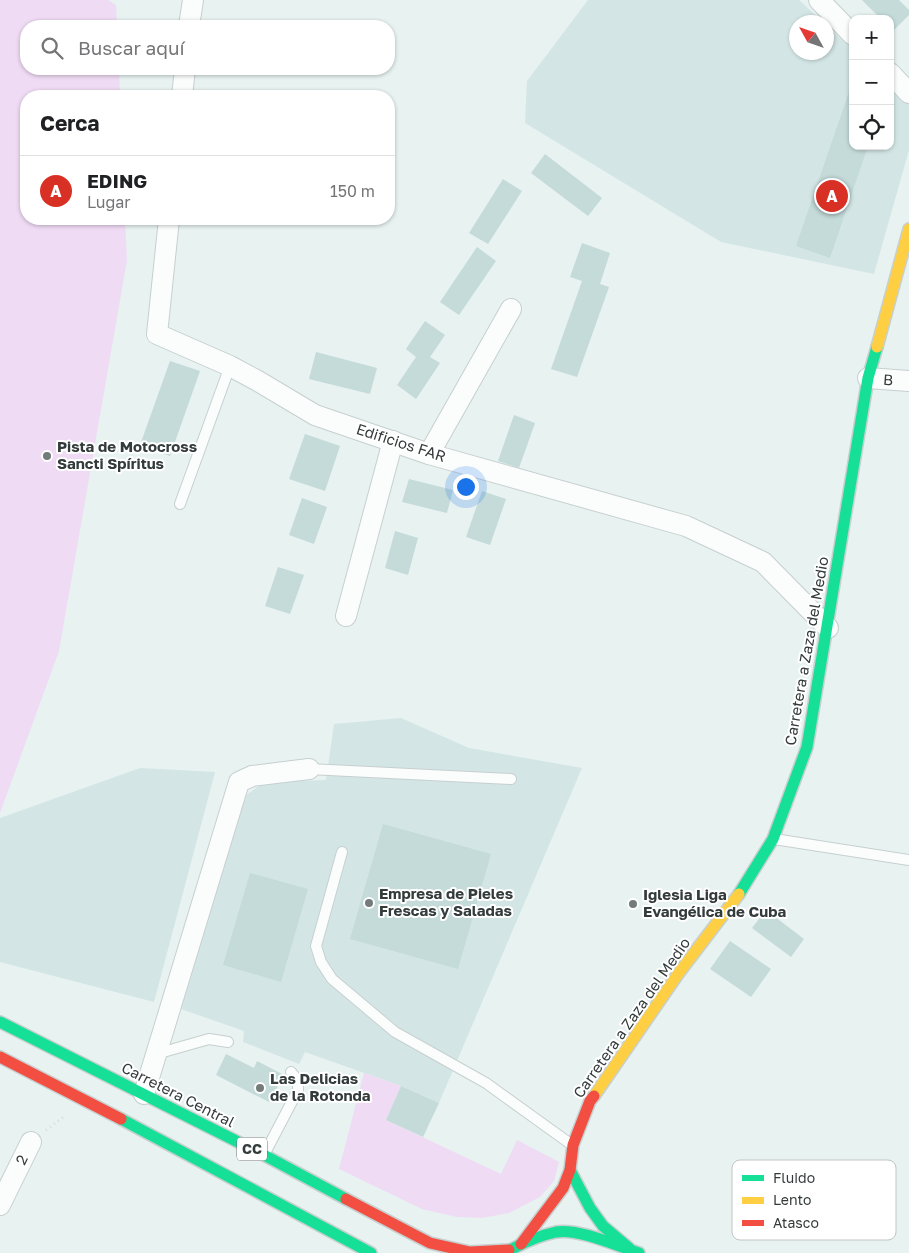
<!DOCTYPE html>
<html lang="es">
<meta charset="utf-8">
<style>
:root{--surface:#fff;--page:#f2f2f2;--text:#202124;--muted:#757577;--line:#e0e0e0;--accent:#d93025}
body{margin:0;font-family:"Golos Text",sans-serif;background:var(--page);color:var(--text)}
.controls{position:absolute;right:15px;top:15px;display:grid;overflow:hidden;border-radius:10px;box-shadow:0 1px 4px #0004}
.controls button{width:45px;height:45px;display:grid;place-items:center;padding:0;border:0;border-bottom:1px solid var(--line);background:var(--surface);color:var(--text);font:25px sans-serif}
.compass{position:absolute;left:789px;top:15px;width:45px;height:45px;border-radius:50%;background:var(--surface);box-shadow:0 1px 4px #0004;rotate:310deg}
.you{position:absolute;left:465px;top:486px;width:18px;height:18px;margin:-12px;border:4px solid #fff;border-radius:50%;background:#1a73e8;box-shadow:0 0 0 8px #1a73e833}
.badge{display:grid;place-items:center;width:32px;height:32px;border-radius:50%;background:var(--accent);color:#fff;font-size:16px;font-weight:700}
.pin{position:absolute;translate:-50% -50%;border:2px solid #fff;box-shadow:0 1px 5px #0006}
.list{margin:0;padding:0;list-style:none}
h2{display:flex;justify-content:space-between;align-items:center;height:65px;margin:0;padding:0 20px;font-size:21px}
h2 small{font-size:16px;font-weight:400;color:var(--muted)}
.list li{display:grid;grid-template-columns:32px 1fr auto;gap:15px;align-items:center;box-sizing:border-box;height:70px;padding:0 20px;border-top:1px solid var(--line)}
.list b{display:block;font-size:19px;white-space:nowrap}
.list p{margin:0;font-size:16px;white-space:nowrap;color:var(--muted)}
.list em{font-size:16px;font-style:normal;color:var(--muted)}
.icon{flex:none;width:28px;height:28px;fill:none;stroke:currentColor;stroke-width:2;stroke-linecap:round;stroke-linejoin:round}
.map{position:relative;flex:none;width:909px;height:1253px;overflow:hidden}
.search{position:absolute;background:var(--surface);box-shadow:0 1px 4px #0004;left:20px;top:20px;width:375px;height:55px;display:flex;align-items:center;gap:12px;box-sizing:border-box;padding:0 18px;border-radius:20px;color:var(--muted);font-size:19px}
.panel{position:absolute;background:var(--surface);box-shadow:0 1px 4px #0004;left:20px;top:90px;width:375px;height:135px;border-radius:20px}
.map>svg:first-child{display:block}
.built{fill:#d3e6e5}
.green{fill:#efdbf4}
.building{fill:#c4dbda}
.lines{fill:none;stroke-linecap:round;stroke-linejoin:round}
.lane-casing{stroke:#c7cfcf;stroke-width:12}
.street-casing{stroke:#c7cfcf;stroke-width:22}
.fast-casing{stroke:#c7cfcf;stroke-width:14}
.slow-casing{stroke:#c7cfcf;stroke-width:14}
.jam-casing{stroke:#c7cfcf;stroke-width:14}
.path{stroke:#d9dbdb;stroke-width:3;stroke-dasharray:1 4;stroke-linecap:butt}
.lane{stroke:#fbfdfd;stroke-width:10}
.street{stroke:#fbfdfd;stroke-width:20}
.fast{stroke:#16e098;stroke-width:11}
.slow{stroke:#ffcf43;stroke-width:11}
.jam{stroke:#f24e42;stroke-width:11}
.poi-dot{fill:#737b7b;stroke:#fff;stroke-width:2}
.labels{text-anchor:middle;stroke-width:4;stroke-linejoin:round;paint-order:stroke}
.shield{fill:#fff;stroke:#717676;stroke-width:1}
.shield-label{font-size:14px;font-weight:bold;fill:#343b3b}
.street-label{font-size:15px;fill:#343b3b;stroke:#fff}
.poi-label{font-size:15px;font-weight:bold;fill:#343b3b;stroke:#fff;text-anchor:start}
.key{fill:#fff;stroke:#c2c4c4;stroke-width:1}
.key-label{font-size:14px;fill:#343b3b}
</style>
<div class="map">
<svg width="909" height="1253" viewBox="0 0 909 1253">
<rect width="100%" height="100%" fill="#e7f2f1"/>
<!-- built -->
<g class="built">
<polygon points="588,0 799,0 823,22 796,22 796,52 826,52 827,26 853,50 853,146 890,146 890,86 909,103 909,150 874,274 721,242 525,123 527,81"/>
<polygon points="401,718 469,748 582,768 439,1103 401,1086 305,1052 299,1064 243,1042 244,1031 181,1009 245,796 264,782 326,780 334,724"/>
<polygon points="140,768 215,772 154,1002 0,962 0,818"/>
</g>
<!-- green -->
<g class="green">
<polygon points="0,0 108,0 116,5 117,26 26,26 26,69 119,69 120,96 26,96 26,219 125,219 127,260 59,651 0,813"/>
<polygon points="364,1073 401,1086 386,1120 501,1174 517,1140 559,1162 554,1181 540,1197 509,1213 482,1218 457,1217 422,1209 339,1169"/>
</g>
<!-- building -->
<g class="building">
<polygon points="862,0 899,0 909,10 909,15 893,31 890,28 890,19 881,19"/>
<polygon points="851,86 853,86 853,146 868,146 830,258 796,246"/>
<polygon points="545,154 602,198 588,216 531,173"/>
<polygon points="503,179 522,191 488,244 469,233"/>
<polygon points="582,243 610,253 600,284 609,287 577,377 551,369 582,281 570,277"/>
<polygon points="477,247 496,261 459,315 440,302"/>
<polygon points="425,321 445,335 430,357 440,363 416,399 397,385 416,357 406,349"/>
<polygon points="316,352 377,368 370,394 309,379"/>
<polygon points="170,361 200,371 170,456 140,445"/>
<polygon points="514,415 535,423 519,468 498,461"/>
<polygon points="305,434 340,446 325,491 289,479"/>
<polygon points="409,479 453,490 447,513 402,502"/>
<polygon points="482,491 506,499 490,545 466,537"/>
<polygon points="302,498 327,507 314,544 289,535"/>
<polygon points="395,531 418,538 408,575 385,568"/>
<polygon points="278,567 304,575 290,614 265,606"/>
<polygon points="383,824 491,854 458,969 350,939"/>
<polygon points="250,873 308,889 281,982 223,965"/>
<polygon points="766,910 804,939 791,957 752,928"/>
<polygon points="730,941 771,969 751,997 710,969"/>
<polygon points="226,1054 254,1068 257,1061 284,1075 269,1102 216,1075"/>
<polygon points="401,1086 439,1103 423,1137 386,1120"/>
</g>
<g class="lines">
<defs>
<g id="lane">
<polyline points="180,504 230,366"/>
<polyline points="309,769 511,779"/>
<polyline points="774,839 909,860"/>
<polyline points="342,852 316,946 321,962 332,979 395,1032 486,1083 572,1145"/>
<polyline points="156,1054 209,1039 228,1042"/>
<polyline points="265,1153 298,1090 298,1081 291,1072"/>
</g>
<g id="street">
<polyline points="819,0 853,35"/>
<polyline points="189,26 193,0"/>
<polyline points="890,73 909,93"/>
<polyline points="182,96 185,69"/>
<polyline points="169,219 157,334 230,366 258,381 315,415 429,454 686,526 763,562 828,628"/>
<polyline points="868,378 909,381"/>
<polyline points="429,454 511,309"/>
<polyline points="346,616 393,441"/>
<polyline points="144,1094 239,782 252,776 309,769"/>
<polyline points="0,1205 31,1142"/>
</g>
<g id="fast">
<polyline points="739,894 773,839 807,747 868,378 877,347"/>
<polyline points="0,1022 264,1155 346,1199"/>
<polyline points="121,1119 371,1253"/>
<polyline points="570,1170 590,1208 603,1226 629,1248"/>
<path d="M505,1253C520,1244 538,1236 556,1232C578,1228 618,1246 639,1253"/>
</g>
<g id="slow">
<polyline points="877,347 909,229"/>
<polyline points="594,1096 678,974 739,894"/>
</g>
<g id="jam">
<polyline points="0,1057 121,1119"/>
<polyline points="346,1199 430,1243 470,1252 509,1250"/>
<polyline points="521,1244 563,1188 570,1170 573,1145 590,1101 594,1096"/>
</g>
</defs>
<!-- lane casing -->
<use href="#lane" class="lane-casing"/>
<!-- street casing -->
<use href="#street" class="street-casing"/>
<!-- fast casing -->
<use href="#fast" class="fast-casing"/>
<!-- slow casing -->
<use href="#slow" class="slow-casing"/>
<!-- jam casing -->
<use href="#jam" class="jam-casing"/>
<!-- path -->
<polyline class="path" points="46,1130 65,1116"/>
<!-- lane -->
<use href="#lane" class="lane"/>
<!-- street -->
<use href="#street" class="street"/>
<!-- fast -->
<use href="#fast" class="fast"/>
<!-- slow -->
<use href="#slow" class="slow"/>
<!-- jam -->
<use href="#jam" class="jam"/>
</g>
<!-- markers -->
<g class="poi-dot">
<circle cx="47" cy="456" r="5"/>
<circle cx="369" cy="903" r="5"/>
<circle cx="633" cy="904" r="5"/>
<circle cx="260" cy="1088" r="5"/>
</g>
<g class="labels">
<!-- shield labels -->
<rect class="shield" x="237" y="1137.5" width="30" height="23" rx="4"/>
<g class="shield-label">
<text x="252" y="1154">CC</text>
</g>
<!-- street labels -->
<g class="street-label">
<text transform="translate(888 380) rotate(4)" y="5">B</text>
<text transform="translate(401 443) rotate(18)" y="5">Edificios FAR</text>
<text transform="translate(807 651) rotate(-80)" y="5">Carretera a Zaza del Medio</text>
<text transform="translate(632 1018) rotate(-55)" y="5">Carretera a Zaza del Medio</text>
<text transform="translate(178 1095) rotate(27)" y="5">Carretera Central</text>
<text transform="translate(22 1160) rotate(-64)" y="5">2</text>
</g>
<!-- poi labels -->
<g class="poi-label">
<text x="57" y="452">Pista de Motocross<tspan x="57" dy="17">Sancti Spíritus</tspan></text>
<text x="379" y="899">Empresa de Pieles<tspan x="379" dy="17">Frescas y Saladas</tspan></text>
<text x="643" y="900">Iglesia Liga<tspan x="643" dy="17">Evangélica de Cuba</tspan></text>
<text x="270" y="1084">Las Delicias<tspan x="270" dy="17">de la Rotonda</tspan></text>
</g>
</g>
<!-- legend -->
<rect x="732" y="1160" width="164" height="80" rx="8" class="key"/>
<rect x="742" y="1175" width="22" height="6" fill="#16e098"/>
<rect x="742" y="1197" width="22" height="7" fill="#ffcf43"/>
<rect x="742" y="1220" width="22" height="6" fill="#f24e42"/>
<g class="key-label">
<text x="773" y="1183">Fluido</text>
<text x="773" y="1205">Lento</text>
<text x="773" y="1228">Atasco</text>
</g>
</svg>
<div class="controls">
<button>+</button>
<button>−</button>
<button><svg class="icon" aria-label="locate" viewBox="0 0 24 24"><circle cx="12" cy="12" r="6"/><path d="M12 2v4M12 18v4M2 12h4M18 12h4"/></svg></button>
</div>
<svg class="compass" viewBox="-18 -18 36 36"><path d="M0-13l5 13h-10z" fill="#e53935"/><path d="M0 13l5-13h-10z" fill="#757577"/></svg>
<div class="you"></div>
<div class="pin badge" style="left:832px;top:196px">A</div>
<div class="search"><svg class="icon" aria-label="search" viewBox="0 0 24 24"><circle cx="10" cy="10" r="6"/><path d="M15 15l6 6"/></svg>Buscar aquí</div>
<section class="panel">
<h2>Cerca<small></small></h2>
<ul class="list">
<li><span class="badge">A</span><div><b>EDING</b><p>Lugar</p></div><em>150 m</em></li>
</ul>
</section>
</div>
